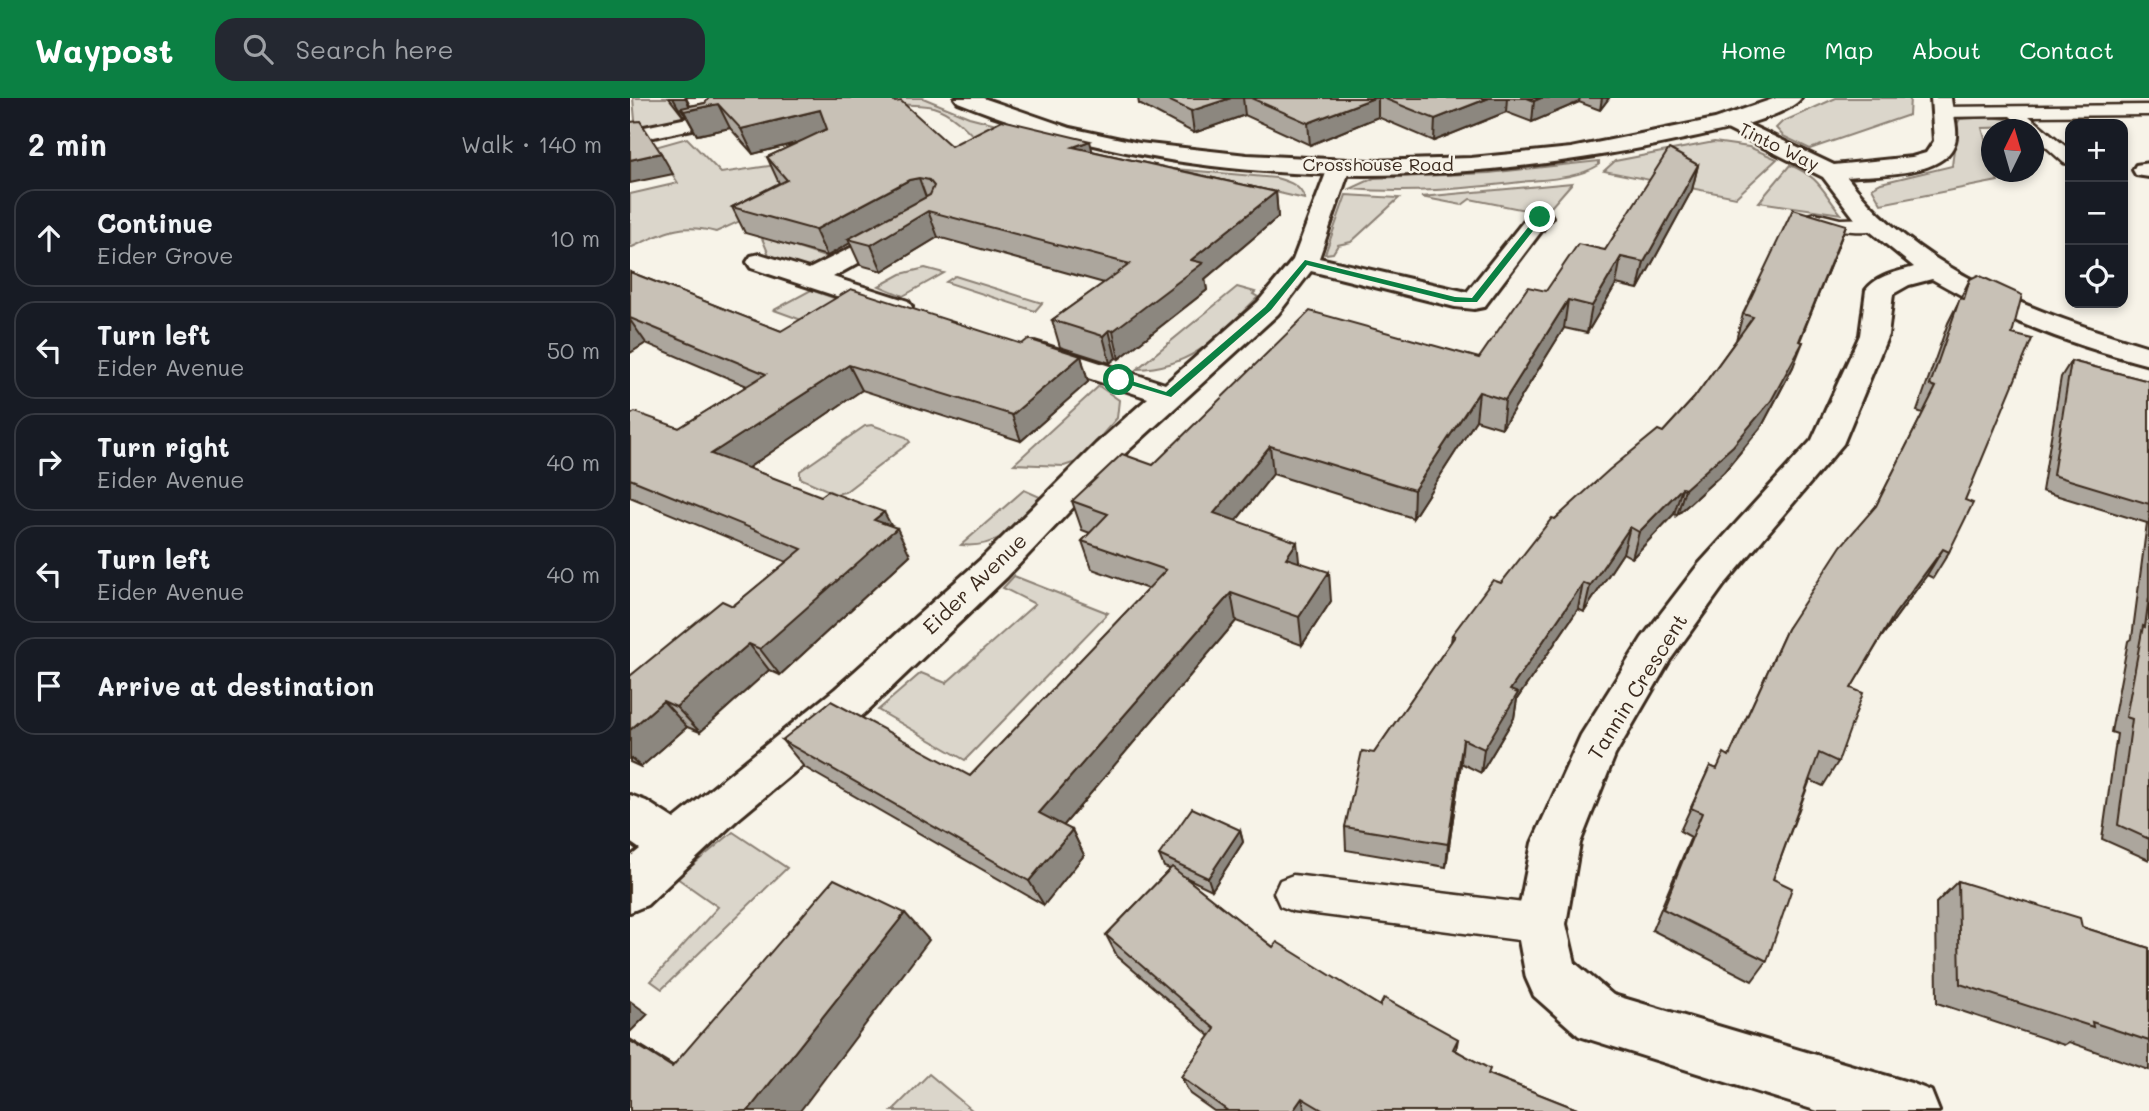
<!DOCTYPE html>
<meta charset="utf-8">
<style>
:root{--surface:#171b24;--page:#242831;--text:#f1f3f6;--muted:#9ea1a6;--line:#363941;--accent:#0b8043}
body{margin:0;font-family:Mali,sans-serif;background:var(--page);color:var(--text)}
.controls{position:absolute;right:21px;top:21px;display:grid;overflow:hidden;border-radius:14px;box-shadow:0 4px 10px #0003}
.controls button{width:63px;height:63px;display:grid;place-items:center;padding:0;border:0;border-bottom:2px solid var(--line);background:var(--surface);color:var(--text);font:35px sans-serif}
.compass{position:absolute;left:1351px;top:21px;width:63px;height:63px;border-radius:50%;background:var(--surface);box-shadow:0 4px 10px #0003;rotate:5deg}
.stop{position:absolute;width:21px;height:21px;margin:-16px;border:5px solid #0b8043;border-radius:50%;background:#fff}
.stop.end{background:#0b8043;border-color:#fff;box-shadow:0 2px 7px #0008}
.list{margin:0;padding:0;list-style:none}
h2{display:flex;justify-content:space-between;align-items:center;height:91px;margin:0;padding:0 28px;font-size:30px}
h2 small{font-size:23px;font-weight:400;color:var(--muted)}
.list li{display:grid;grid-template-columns:46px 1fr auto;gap:21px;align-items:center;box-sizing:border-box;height:98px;margin:0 14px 14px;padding:0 14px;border:2px solid var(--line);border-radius:21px}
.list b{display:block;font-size:26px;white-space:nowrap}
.list p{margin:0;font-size:23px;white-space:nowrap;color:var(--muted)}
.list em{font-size:23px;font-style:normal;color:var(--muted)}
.icon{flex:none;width:38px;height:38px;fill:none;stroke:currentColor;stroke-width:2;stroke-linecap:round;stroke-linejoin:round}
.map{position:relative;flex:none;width:1519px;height:1013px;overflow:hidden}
header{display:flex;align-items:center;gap:42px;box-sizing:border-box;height:98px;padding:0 35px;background:var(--accent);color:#fff}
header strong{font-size:33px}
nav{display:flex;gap:38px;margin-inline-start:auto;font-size:24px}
.search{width:490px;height:63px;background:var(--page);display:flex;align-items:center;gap:18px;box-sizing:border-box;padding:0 24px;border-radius:21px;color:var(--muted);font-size:26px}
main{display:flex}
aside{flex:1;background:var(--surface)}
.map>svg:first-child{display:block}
.green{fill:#dbd6cb;stroke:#8b8074;stroke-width:2}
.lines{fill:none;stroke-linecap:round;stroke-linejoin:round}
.service-casing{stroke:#3b2a1e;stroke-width:5}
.minor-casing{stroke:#3b2a1e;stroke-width:6}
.tertiary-casing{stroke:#3b2a1e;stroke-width:6}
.service{fill:#f7f3e8;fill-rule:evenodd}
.minor{fill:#f7f3e8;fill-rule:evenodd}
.tertiary{fill:#f7f3e8;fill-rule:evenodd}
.wall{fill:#aca69d;stroke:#3b2a1e;stroke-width:2}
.shaded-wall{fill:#8c877f;stroke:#3b2a1e;stroke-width:2}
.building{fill:#c8c1b6;stroke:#3b2a1e;stroke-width:2}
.route{fill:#0b8043}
.labels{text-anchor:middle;stroke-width:5;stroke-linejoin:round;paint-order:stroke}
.far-street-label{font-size:18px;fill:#3b2a1e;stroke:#f7f3e8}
.street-label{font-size:21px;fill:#3b2a1e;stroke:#f7f3e8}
</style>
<header>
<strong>Waypost</strong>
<div class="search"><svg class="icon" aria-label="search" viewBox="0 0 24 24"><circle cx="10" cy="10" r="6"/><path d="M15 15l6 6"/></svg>Search here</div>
<nav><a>Home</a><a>Map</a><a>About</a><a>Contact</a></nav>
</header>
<main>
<aside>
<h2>2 min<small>Walk · 140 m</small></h2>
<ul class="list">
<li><svg class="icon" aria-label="ahead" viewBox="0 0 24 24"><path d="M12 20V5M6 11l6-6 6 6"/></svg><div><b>Continue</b><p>Eider Grove</p></div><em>10 m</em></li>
<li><svg class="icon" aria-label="left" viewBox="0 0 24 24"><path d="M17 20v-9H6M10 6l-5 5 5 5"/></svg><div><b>Turn left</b><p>Eider Avenue</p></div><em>50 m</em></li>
<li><svg class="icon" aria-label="right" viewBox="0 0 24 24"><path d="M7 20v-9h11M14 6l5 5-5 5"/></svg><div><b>Turn right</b><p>Eider Avenue</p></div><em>40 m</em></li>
<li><svg class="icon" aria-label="left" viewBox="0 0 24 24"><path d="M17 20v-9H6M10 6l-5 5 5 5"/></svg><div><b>Turn left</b><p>Eider Avenue</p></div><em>40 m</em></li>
<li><svg class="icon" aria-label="arrive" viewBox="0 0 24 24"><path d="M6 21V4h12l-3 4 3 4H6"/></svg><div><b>Arrive at destination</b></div></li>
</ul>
</aside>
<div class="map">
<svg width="1519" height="1013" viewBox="0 0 1519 1013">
<rect width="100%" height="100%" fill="#f7f3e8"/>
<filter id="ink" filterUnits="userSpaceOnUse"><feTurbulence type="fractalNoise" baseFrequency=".0143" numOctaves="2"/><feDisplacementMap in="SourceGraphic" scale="14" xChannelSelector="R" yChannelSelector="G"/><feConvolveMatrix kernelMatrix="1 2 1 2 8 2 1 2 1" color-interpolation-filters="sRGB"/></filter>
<g filter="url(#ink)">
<!-- green -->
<g class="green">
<polygon points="3,0 59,0 64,16 27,27 9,28 5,22"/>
<path d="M253,0H293L339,19L366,26L374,33L447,51L436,58L368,41L359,46L352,44L277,82L258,68L242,79L220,73L86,134C50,124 33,135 0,150V96L48,85L25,49L57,40L91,75L139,68L173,57L155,32L187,25L259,68L348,43C336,30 321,14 303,9C286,5 268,10 253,0Z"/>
<polygon points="1206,0 1280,0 1279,17 1180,51 1153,38 1146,30 1152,24"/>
<polygon points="1362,19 1383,22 1397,29 1352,30 1361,61 1362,74 1365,74 1368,83 1251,106 1242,90 1251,85 1322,68 1327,26 1330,21"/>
<polygon points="1084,44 1119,49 1147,61 1106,99 974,73 985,63"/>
<path d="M969,63V67C946,81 918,81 891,84C833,91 778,96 720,91L744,80L859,75Z"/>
<path d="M1160,67C1190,79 1192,93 1211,116L1129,104Z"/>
<path d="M545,71L646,80C660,84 670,87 675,101Z"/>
<polygon points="942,85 915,116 840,101 832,107 791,99"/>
<polygon points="716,97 769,100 721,144 708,147 703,155 695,156"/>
<polygon points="131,138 201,161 178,171 139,157"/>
<polygon points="295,170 314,175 273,198 249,188 271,176"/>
<polygon points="325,178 412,205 405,213 316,184"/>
<path d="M607,189L625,194L623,196L628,199C589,237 565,269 507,271Z"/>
<polygon points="181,192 230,209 196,231 144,212"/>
<polygon points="469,288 489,302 487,320 449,363 434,368 384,366"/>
<polygon points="242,327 276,339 280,344 215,394 206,396 170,380 170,373 235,328"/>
<path d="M394,392L410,399C384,426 372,451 331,447Z"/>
<polygon points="384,478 478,515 335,662 248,612 291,575 316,585 405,506 373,490"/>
<polygon points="103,734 157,770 32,891 21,883 88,809 47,780"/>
<polygon points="299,976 343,1013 262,1013"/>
</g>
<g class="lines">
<defs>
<g id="service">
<polygon points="1519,7 1519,17 1399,18 1440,52 1440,66 1434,65 1404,38 1404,32 1396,32 1380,18 1312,19 1304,14 1312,9"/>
<path d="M1185,115L1210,121L1245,120L1255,126C1242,141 1195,129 1178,125L1176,121L1178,117Z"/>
<polygon points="663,777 911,807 925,813 930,826 925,839 911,845 663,813 650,808 644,795 650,782"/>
</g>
<g id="minor">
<polygon points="57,0 77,0 89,22 86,26 0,44 0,32 67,18"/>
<path d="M1301,0H1321C1322,12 1329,32 1325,44C1315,79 1248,76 1217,79C1289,175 1409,216 1519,249V267C1444,248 1369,220 1302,181L1279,187L1263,196L1258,237L1213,346L1094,487L1040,562L985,657L950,745L936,826L945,865L983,897L1281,985L1301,993L1309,1013H1188L949,938L904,898L896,880L886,826L902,745L951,637L1012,540L1068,467L1182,342L1230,237L1236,192C1247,177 1268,174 1284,169L1225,121L1193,79L1091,28L1088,24L1091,20H1105L1204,67L1282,59L1296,55L1304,43Z"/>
<polygon points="709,63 717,65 720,70 689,160 837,194 901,114 910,112 919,114 922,119 854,209 844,211 825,209 681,173 648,216 490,360 377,479 235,615 107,722 17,807 0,814 0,759 10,751 0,744 0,697 16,703 44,721 205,591 351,461 466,346 518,300 395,259 390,253 395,247 405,244 415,247 535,286 628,204 663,162 698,70 701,65"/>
<polygon points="1519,65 1519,79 1506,77 1503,72 1506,67"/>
<polygon points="270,125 279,127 282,132 279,137 203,179 278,203 282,209 278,215 268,217 258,215 121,170 117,164 121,158 130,156 179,171"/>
</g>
<path id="tertiary" d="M325,0H353L440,30L509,45L617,57L740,63L841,60L941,50L1085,21L1146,0H1171C1157,19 1087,34 1063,39C826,93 555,96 328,4Z"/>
</defs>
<!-- service casing -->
<use href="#service" class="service-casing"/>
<!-- minor casing -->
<use href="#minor" class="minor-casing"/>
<!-- tertiary casing -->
<use href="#tertiary" class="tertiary-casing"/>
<!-- service -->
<use href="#service" class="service"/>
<!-- minor -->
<use href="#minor" class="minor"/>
<!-- tertiary -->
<use href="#tertiary" class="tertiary"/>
</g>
<!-- wall -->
<g class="wall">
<polygon points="39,0 56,0 59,8 75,5 321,48 462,53 646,94 648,119 575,181 577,192 489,261 486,260 480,265 430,249 422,222 474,185 308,139 252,173 230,167 220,145 197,158 115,135 102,109 149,85 137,59 171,44 123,56 100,30 67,37 56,18 53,18"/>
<polygon points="508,0 979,0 970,12 949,4 902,24 876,14 804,43 748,19 680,47 615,17 564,35 509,6"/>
<polygon points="1068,67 1062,92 1008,191 986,186 957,235 934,230 872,330 846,322 783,420 643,376 606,423 669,464 701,503 672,547 606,523 433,728 442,732 454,757 414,807 174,669 152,642 340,678 518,491 462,471 452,443 460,435 452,432 442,403 523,367 849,260 975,152"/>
<polygon points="1216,127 1170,243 1163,269 1132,328 1094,374 1047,417 1044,416 1002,460 993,455 954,514 948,511 887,601 884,620 851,675 831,665 816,769 716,752 715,729 744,655 821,544 822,537 871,485 925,421 1033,334 1064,300 1106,242 1113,216"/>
<polygon points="0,174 151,233 392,246 451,258 458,284 391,343 232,292 118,370 261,428 280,457 150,577 139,572 70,634 57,629 11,669 0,664 0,578 103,508 157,464 0,399 0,317 49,330 117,288 16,245 0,255"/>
<polygon points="1340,181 1335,402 1319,454 1303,480 1297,477 1251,540 1221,590 1208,664 1193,688 1180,682 1143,781 1137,863 1122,883 1022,832 1061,739 1050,733 1080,668 1086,671 1099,658 1157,531 1246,408 1293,315 1287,313 1318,225"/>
<polygon points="1441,263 1519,283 1519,762 1472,741 1487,636 1481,634 1498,543 1502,540 1517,425 1412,393 1431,279"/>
<polygon points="610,732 613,744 582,792 553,778 643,849 750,908 828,941 826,952 859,976 952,1013 584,1013 560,996 551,979 580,938 487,858 476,837 540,771 534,769 529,757"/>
<polygon points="1328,783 1452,829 1519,850 1519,972 1439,944 1434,947 1307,905 1306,805"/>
</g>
<!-- shaded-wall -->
<g class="shaded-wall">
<polygon points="43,0 56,0 61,12 88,6 100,30 67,37 54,13 51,10 56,18 53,18"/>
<polygon points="601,0 613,0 615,17 564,35 561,13"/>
<polygon points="744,0 748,0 748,19 680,47 678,25"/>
<polygon points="859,0 877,0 876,14 804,43 805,21"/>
<polygon points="911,0 950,0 949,4 902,24 904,3"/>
<polygon points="972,0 979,0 970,12"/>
<polygon points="190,12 200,36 123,56 111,31"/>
<polygon points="460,43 466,68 443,49"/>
<polygon points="31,55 43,76 0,85 0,62"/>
<polygon points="1068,67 1062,92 1008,191 1014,164"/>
<polygon points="289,80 298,105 218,141 220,145 197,158 185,132 279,82"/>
<polygon points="646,94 648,119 575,181 577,192 489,261 483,233 561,162"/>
<polygon points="298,113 308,139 252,173 241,147"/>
<polygon points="1216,127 1207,151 1159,268 1169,243"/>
<polygon points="991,159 986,186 957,235 962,208"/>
<polygon points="938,202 934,230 872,330 875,302"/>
<polygon points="0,222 16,245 0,255"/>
<polygon points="479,232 486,260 480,265 473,238"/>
<polygon points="1173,244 1163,269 1132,328 1094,374 1047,417 1055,391"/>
<polygon points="451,258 458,284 391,343 382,317"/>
<polygon points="219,267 232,292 99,383 81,356"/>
<polygon points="849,294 846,322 783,420 784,392"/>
<polygon points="640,348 643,376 589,444 584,415"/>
<polygon points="1052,390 1044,416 1002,460 1009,434"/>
<polygon points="254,414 264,433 267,430 280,457 150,577 130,551 244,422"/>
<polygon points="1000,429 993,455 954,514 960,488"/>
<polygon points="667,444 670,472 656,460"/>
<polygon points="1313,451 1297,477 1249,542 1264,517"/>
<polygon points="699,474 701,503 672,547 669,519"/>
<polygon points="953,485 948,511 887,601 884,620 851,675 854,651 880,592"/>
<polygon points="601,495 606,523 423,740 409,715"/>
<polygon points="119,546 139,572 70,634 46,609"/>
<polygon points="33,603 57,629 11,669 0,659 0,632"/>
<polygon points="833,641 831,665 816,769 818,746"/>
<polygon points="442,732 454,757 414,807 399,783"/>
<polygon points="610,732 613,744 582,792 578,780"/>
<polygon points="275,815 299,842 170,1013 118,1013"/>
<polygon points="0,903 18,916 0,934"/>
<polygon points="0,941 82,991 42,969 0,943"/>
<polygon points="672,1000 675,1013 663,1013"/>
</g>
<!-- building -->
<g class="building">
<polygon points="79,0 261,0 265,4 271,3 321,48 372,22 460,43 443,49 646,94 561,162 573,165 483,233 479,232 473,238 422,222 500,166 298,113 241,147 218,141 300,97 304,88 299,82 289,80 279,82 185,132 102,109 157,82 137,59 197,31 190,12 111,31 88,6 54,13 51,10 75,5"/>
<polygon points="534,0 601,0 561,13"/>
<polygon points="621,0 744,0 678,25"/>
<polygon points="753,0 859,0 805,21"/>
<polygon points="897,0 911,0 904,3"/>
<polygon points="10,23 31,55 0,62 0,24"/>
<polygon points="1039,51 1068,67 1014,164 991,159 962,208 938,202 875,302 849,294 784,392 640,348 584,415 667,444 656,460 699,474 669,519 601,495 409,715 442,732 399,783 152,642 201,603 340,678 536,472 452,443 478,416 442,403 492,356 523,367 680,213 849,260 898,189 916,193 948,146 975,152"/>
<polygon points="1163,111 1216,127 1169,243 1173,244 1141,303 1103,348 1055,391 1052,390 1009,434 1000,429 960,488 953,485 880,592 888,595 854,651 833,641 818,746 715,729 732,653 744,655 825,538 822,537 863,482 871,485 922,420 925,421 979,372 1028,332 1033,334 1064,300 1123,219 1113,216"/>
<polygon points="0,174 151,233 221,191 392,246 398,241 451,258 382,317 219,267 81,356 191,398 198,393 254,414 244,422 267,430 130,551 119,546 46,609 33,603 0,632 0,578 92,503 103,508 172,451 0,381 0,317 5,314 49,330 136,276 0,220"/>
<polygon points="1348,177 1392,197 1382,236 1402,241 1335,402 1343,405 1319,454 1313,451 1264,517 1221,590 1233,595 1208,664 1189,655 1143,781 1162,790 1137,863 1033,811 1072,715 1061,710 1080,668 1087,671 1094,655 1099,658 1157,531 1211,448 1246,408 1306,289 1300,287 1330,200 1334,201 1340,181"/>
<polygon points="1441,263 1519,283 1519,406 1423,377"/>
<polygon points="1519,499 1519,741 1488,727 1502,621 1496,619 1513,528 1515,529"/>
<polygon points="562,710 610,732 578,780 529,757"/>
<polygon points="542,769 643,849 647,844 750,908 754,900 828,941 823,951 860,971 858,976 952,1013 694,1013 672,1000 663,1013 598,1013 551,979 585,931 476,837"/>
<polygon points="204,781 275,815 118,1013 0,1013 0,943 42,969"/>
<polygon points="1328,783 1450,820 1452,829 1519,850 1519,943 1462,924 1463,929 1330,886"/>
</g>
</g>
<!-- route -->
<polygon class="route" points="907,118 914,119 847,204 825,204 677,167 641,212 541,299 484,282 489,279 536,294 635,209 675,162 825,199 842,200"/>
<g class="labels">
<!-- far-street labels -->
<g class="far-street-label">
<text transform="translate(1149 49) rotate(26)" y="6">Tinto Way</text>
<text x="748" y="73">Crosshouse Road</text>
</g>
<!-- street labels -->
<g class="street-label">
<text transform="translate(345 486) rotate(-44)" y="7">Eider Avenue</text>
<text transform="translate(1008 589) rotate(-58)" y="7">Tannin Crescent</text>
</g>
</g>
</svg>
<div class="controls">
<button>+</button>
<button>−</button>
<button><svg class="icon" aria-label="locate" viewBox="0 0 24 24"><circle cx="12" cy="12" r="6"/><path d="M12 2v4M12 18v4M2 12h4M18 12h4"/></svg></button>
</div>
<svg class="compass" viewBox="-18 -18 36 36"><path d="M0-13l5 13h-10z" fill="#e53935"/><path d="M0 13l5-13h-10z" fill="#9ea1a6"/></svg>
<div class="stop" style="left:489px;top:282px"></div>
<div class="stop end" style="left:910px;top:119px"></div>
</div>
</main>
